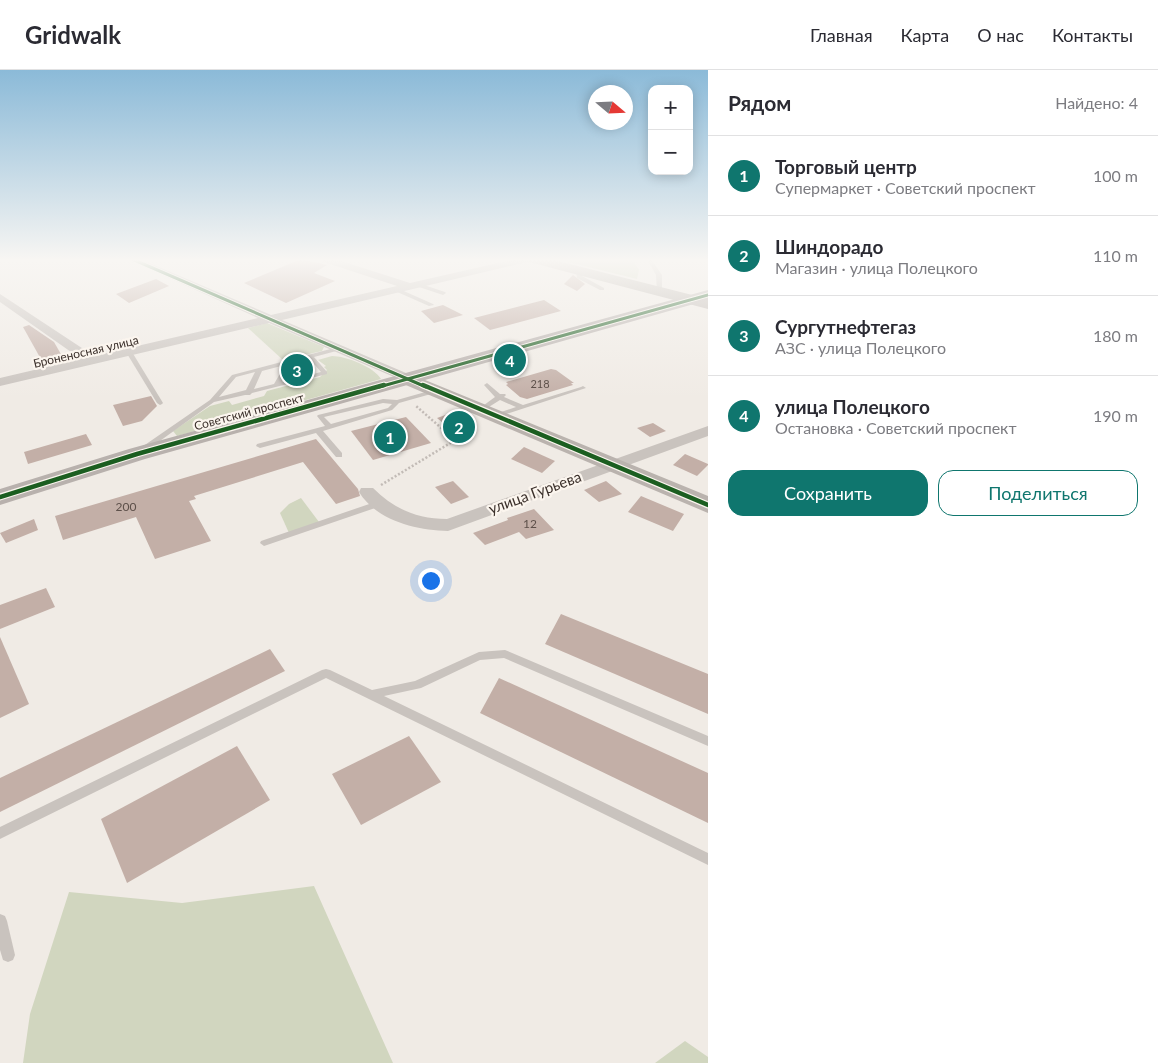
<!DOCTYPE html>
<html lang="ru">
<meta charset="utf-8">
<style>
:root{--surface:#fff;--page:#f7f7f7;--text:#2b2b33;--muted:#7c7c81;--line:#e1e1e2;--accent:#0f766e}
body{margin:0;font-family:Lato,sans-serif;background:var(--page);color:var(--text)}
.controls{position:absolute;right:15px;top:15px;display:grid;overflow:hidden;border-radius:10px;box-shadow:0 2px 12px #0003}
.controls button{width:45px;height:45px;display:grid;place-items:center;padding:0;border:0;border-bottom:1px solid var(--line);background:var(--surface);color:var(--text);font:25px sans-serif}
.compass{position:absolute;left:588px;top:15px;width:45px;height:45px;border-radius:50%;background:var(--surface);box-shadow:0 2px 12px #0003;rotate:109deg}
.you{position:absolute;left:430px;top:510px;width:18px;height:18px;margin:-12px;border:4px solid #fff;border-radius:50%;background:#1a73e8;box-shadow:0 0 0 8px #1a73e833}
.badge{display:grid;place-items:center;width:32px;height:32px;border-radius:50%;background:var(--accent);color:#fff;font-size:16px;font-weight:700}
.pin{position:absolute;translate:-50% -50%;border:2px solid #fff;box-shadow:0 1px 5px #0006}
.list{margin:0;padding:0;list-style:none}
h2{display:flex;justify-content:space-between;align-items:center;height:65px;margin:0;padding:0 20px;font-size:21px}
h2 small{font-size:16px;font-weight:400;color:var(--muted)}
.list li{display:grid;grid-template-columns:32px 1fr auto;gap:15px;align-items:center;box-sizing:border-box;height:80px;padding:0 20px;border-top:1px solid var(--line)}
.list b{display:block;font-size:19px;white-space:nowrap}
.list p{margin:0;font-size:16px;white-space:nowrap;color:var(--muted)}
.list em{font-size:16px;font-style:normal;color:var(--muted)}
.actions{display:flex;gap:10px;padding:15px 20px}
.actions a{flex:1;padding:11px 0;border:1px solid var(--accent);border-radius:15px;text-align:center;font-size:18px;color:var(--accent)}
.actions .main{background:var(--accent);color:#fff}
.map{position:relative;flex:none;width:708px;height:993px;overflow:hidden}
header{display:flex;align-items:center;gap:30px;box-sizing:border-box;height:70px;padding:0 25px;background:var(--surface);border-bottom:1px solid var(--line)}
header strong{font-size:24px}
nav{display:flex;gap:28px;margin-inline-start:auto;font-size:18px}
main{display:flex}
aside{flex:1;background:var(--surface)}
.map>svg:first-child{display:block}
.green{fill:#d1d6bf}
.building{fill:#c3afa7}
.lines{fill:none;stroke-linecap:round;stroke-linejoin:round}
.path{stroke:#c2bbb6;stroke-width:2.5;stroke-dasharray:2 2;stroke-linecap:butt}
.lane{fill:#c9c3be;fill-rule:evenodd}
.street{fill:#c9c3be;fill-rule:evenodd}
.secondary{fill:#bab3ae;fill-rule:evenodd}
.primary{fill:#b8b1ad;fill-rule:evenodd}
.cycleway-far1-casing{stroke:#fbf5ee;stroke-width:5}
.cycleway-casing{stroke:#fbf5ee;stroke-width:7}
.cycleway-far1{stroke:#1b5e20;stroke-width:3}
.cycleway{stroke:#1b5e20;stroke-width:4.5}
.labels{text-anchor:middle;stroke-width:4.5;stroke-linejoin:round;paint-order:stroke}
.far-number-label{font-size:11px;fill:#5d504a}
.far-street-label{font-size:12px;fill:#3b302b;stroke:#fbf5ee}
.number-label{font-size:12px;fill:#5d504a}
.street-label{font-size:15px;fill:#3b302b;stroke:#fbf5ee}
</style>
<header>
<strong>Gridwalk</strong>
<nav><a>Главная</a><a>Карта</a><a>О нас</a><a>Контакты</a></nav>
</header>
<main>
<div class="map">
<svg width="708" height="993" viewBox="0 0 708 993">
<rect width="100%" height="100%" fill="#f0ebe5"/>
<!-- green -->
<g class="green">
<polygon points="556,189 632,189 639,200 637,209"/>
<polygon points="267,253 324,277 322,281 283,290 248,258"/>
<path d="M332,286C346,286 374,297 381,309L177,366L173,361L210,336L229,331L232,335L264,326L267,321L320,307L327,300L324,297L326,296L318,290Z"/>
<polygon points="301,428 319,452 289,463 280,443 289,434"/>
<polygon points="314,816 393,993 23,993 30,944 69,822 182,833"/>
<polygon points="685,971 708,987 708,993 655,993"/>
</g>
<!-- building -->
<g class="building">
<polygon points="301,189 327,195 314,203 335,211 286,233 244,213"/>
<polygon points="573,205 585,214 577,221 564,214"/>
<polygon points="156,209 169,216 129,233 116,224"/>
<polygon points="544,230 561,241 490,260 474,248"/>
<polygon points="443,235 463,245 434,253 421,241"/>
<polygon points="29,255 54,272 62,286 42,291 23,257"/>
<polygon points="551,299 556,300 574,313 571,313 573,315 527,329 520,327 506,315 508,314 506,312"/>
<polygon points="151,326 157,336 142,351 123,356 113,335"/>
<polygon points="451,343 469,357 455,363 437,348"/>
<polygon points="406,347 431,373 373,390 351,361"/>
<polygon points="653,353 666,361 650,367 637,358"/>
<polygon points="86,364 92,375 28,394 24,382"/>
<polygon points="316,369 358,419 360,426 336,434 303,392 194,426 196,429 189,431 211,471 155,489 136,447 63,470 55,446"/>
<polygon points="524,377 555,391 542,403 511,389"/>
<polygon points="685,384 708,394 708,395 697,406 673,395"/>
<polygon points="453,411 469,427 451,434 435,417"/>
<polygon points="606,411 622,424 599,432 584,420"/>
<polygon points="641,426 684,444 673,461 628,442"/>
<polygon points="534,439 554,460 526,469 519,462 485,475 473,463 508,450 507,448"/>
<polygon points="34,449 38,460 6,473 0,463"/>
<polygon points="46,518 55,537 0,559 0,535"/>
<polygon points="561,544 708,604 708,644 545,574"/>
<polygon points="0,567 29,634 0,648"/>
<polygon points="270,579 285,601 0,742 0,708"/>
<polygon points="499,608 708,703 708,753 480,643"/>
<polygon points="409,666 441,712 361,755 332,704"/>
<polygon points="237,676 270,730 127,813 101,749"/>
</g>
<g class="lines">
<!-- path -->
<polyline class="path" points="381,415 452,372 447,363 416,336"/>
<!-- lane -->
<g class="lane">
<polygon points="647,189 651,189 662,205 662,223 657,222 656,205"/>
<polygon points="579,199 582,201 582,206 604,218 604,220 600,220 577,208 576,201"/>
<polygon points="418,213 445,222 446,223 443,225 416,216 415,215"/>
<polygon points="397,218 433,234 434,235 429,236 395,221 395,219"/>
<path d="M338,277L341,279L340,280L314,287L327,302V304L252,323L250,325H245L214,332L146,381H143L139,379L210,330L232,305ZM309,288L321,302L282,312L293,293ZM285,295L274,314L254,319L262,301ZM255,302L246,320L219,327L236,307Z"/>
<polygon points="127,281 132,282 163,333 162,334 160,335 157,333 126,282"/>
<polygon points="487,313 500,324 505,324 506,325 504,327 523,335 581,317 583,316 586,318 497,347 495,346 495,344 516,337 500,330 484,340 480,340 480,338 495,327 484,315"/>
<path d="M436,319L438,320V322L399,333L392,340L323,361L342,383V387H336L316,363L260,378L256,376L257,374L325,356L317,346L318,345L383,329L397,330ZM383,333L392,334L388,338L331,354L324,347Z"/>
<polygon points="378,431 382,434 381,436 267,475 264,476 260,473 261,471"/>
<polygon points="505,580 708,666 708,676 504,588 480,590 421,618 384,626 708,783 708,795 326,608 0,769 0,757 322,600 326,599 330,600 372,620 415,611 479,582"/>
<polygon points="0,844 5,846 7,851 15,885 13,890 8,892 3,890 0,880"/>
</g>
<!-- street -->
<g class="street">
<polygon points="127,189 140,189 271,245 397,216 321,191 320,189 335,189 410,213 515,189 532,189 531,191 282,250 413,306 415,309 408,313 269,253 0,316 0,308 81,289 0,232 0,224 94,286 258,248"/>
<path d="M708,356V366L448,461C416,460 377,451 359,422L361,418H373C394,439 417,449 447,449Z"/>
</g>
<!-- secondary -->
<g class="secondary">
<polygon points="527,189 550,189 708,229 708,239 529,192"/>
<polygon points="408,303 708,426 708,443 401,313 398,309 401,305"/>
</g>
<!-- primary -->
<polygon class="primary" points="708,220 708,230 145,389 0,435 0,419 129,379"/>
<defs>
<g id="cycleway-far1">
<polyline points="132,189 426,317"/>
<polyline points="379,317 708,225"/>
</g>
<g id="cycleway">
<polyline points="423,315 708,435"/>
<polyline points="0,427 137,384 384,315"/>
</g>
</defs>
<!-- cycleway-far1 casing -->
<use href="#cycleway-far1" class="cycleway-far1-casing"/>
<!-- cycleway casing -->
<use href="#cycleway" class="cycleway-casing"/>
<!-- cycleway-far1 -->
<use href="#cycleway-far1" class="cycleway-far1"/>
<!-- cycleway -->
<use href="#cycleway" class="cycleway"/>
</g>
<!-- sky -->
<linearGradient id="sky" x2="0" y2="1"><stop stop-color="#8bbad8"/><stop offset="0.58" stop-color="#f8f6f3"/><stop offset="1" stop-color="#f8f6f3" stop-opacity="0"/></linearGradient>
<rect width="708" height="328" fill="url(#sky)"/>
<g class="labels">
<!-- far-number labels -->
<g class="far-number-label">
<text x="540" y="318">218</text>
</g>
<!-- far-street labels -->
<g class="far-street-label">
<text transform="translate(86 282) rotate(-13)" y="4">Броненосная улица</text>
<text transform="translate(249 342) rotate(-15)" y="4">Советский проспект</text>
</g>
<!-- number labels -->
<g class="number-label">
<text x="126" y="441">200</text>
<text x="530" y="458">12</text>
</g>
<!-- street labels -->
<g class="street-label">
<text transform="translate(535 423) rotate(-20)" y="5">улица Гурьева</text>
</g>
</g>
</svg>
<div class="controls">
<button>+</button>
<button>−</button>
</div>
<svg class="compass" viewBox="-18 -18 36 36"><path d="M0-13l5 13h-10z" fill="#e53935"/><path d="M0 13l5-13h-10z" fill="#7c7c81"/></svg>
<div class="you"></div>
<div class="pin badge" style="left:390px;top:367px">1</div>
<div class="pin badge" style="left:459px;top:357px">2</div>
<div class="pin badge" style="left:297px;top:300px">3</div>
<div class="pin badge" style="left:510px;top:290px">4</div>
</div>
<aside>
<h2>Рядом<small>Найдено: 4</small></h2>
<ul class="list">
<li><span class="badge">1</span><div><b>Торговый центр</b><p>Супермаркет · Советский проспект</p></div><em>100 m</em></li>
<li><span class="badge">2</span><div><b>Шиндорадо</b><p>Магазин · улица Полецкого</p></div><em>110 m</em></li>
<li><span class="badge">3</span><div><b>Сургутнефтегаз</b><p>АЗС · улица Полецкого</p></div><em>180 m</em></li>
<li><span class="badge">4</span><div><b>улица Полецкого</b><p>Остановка · Советский проспект</p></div><em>190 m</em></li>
</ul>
<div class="actions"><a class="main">Сохранить</a><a>Поделиться</a></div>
</aside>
</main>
